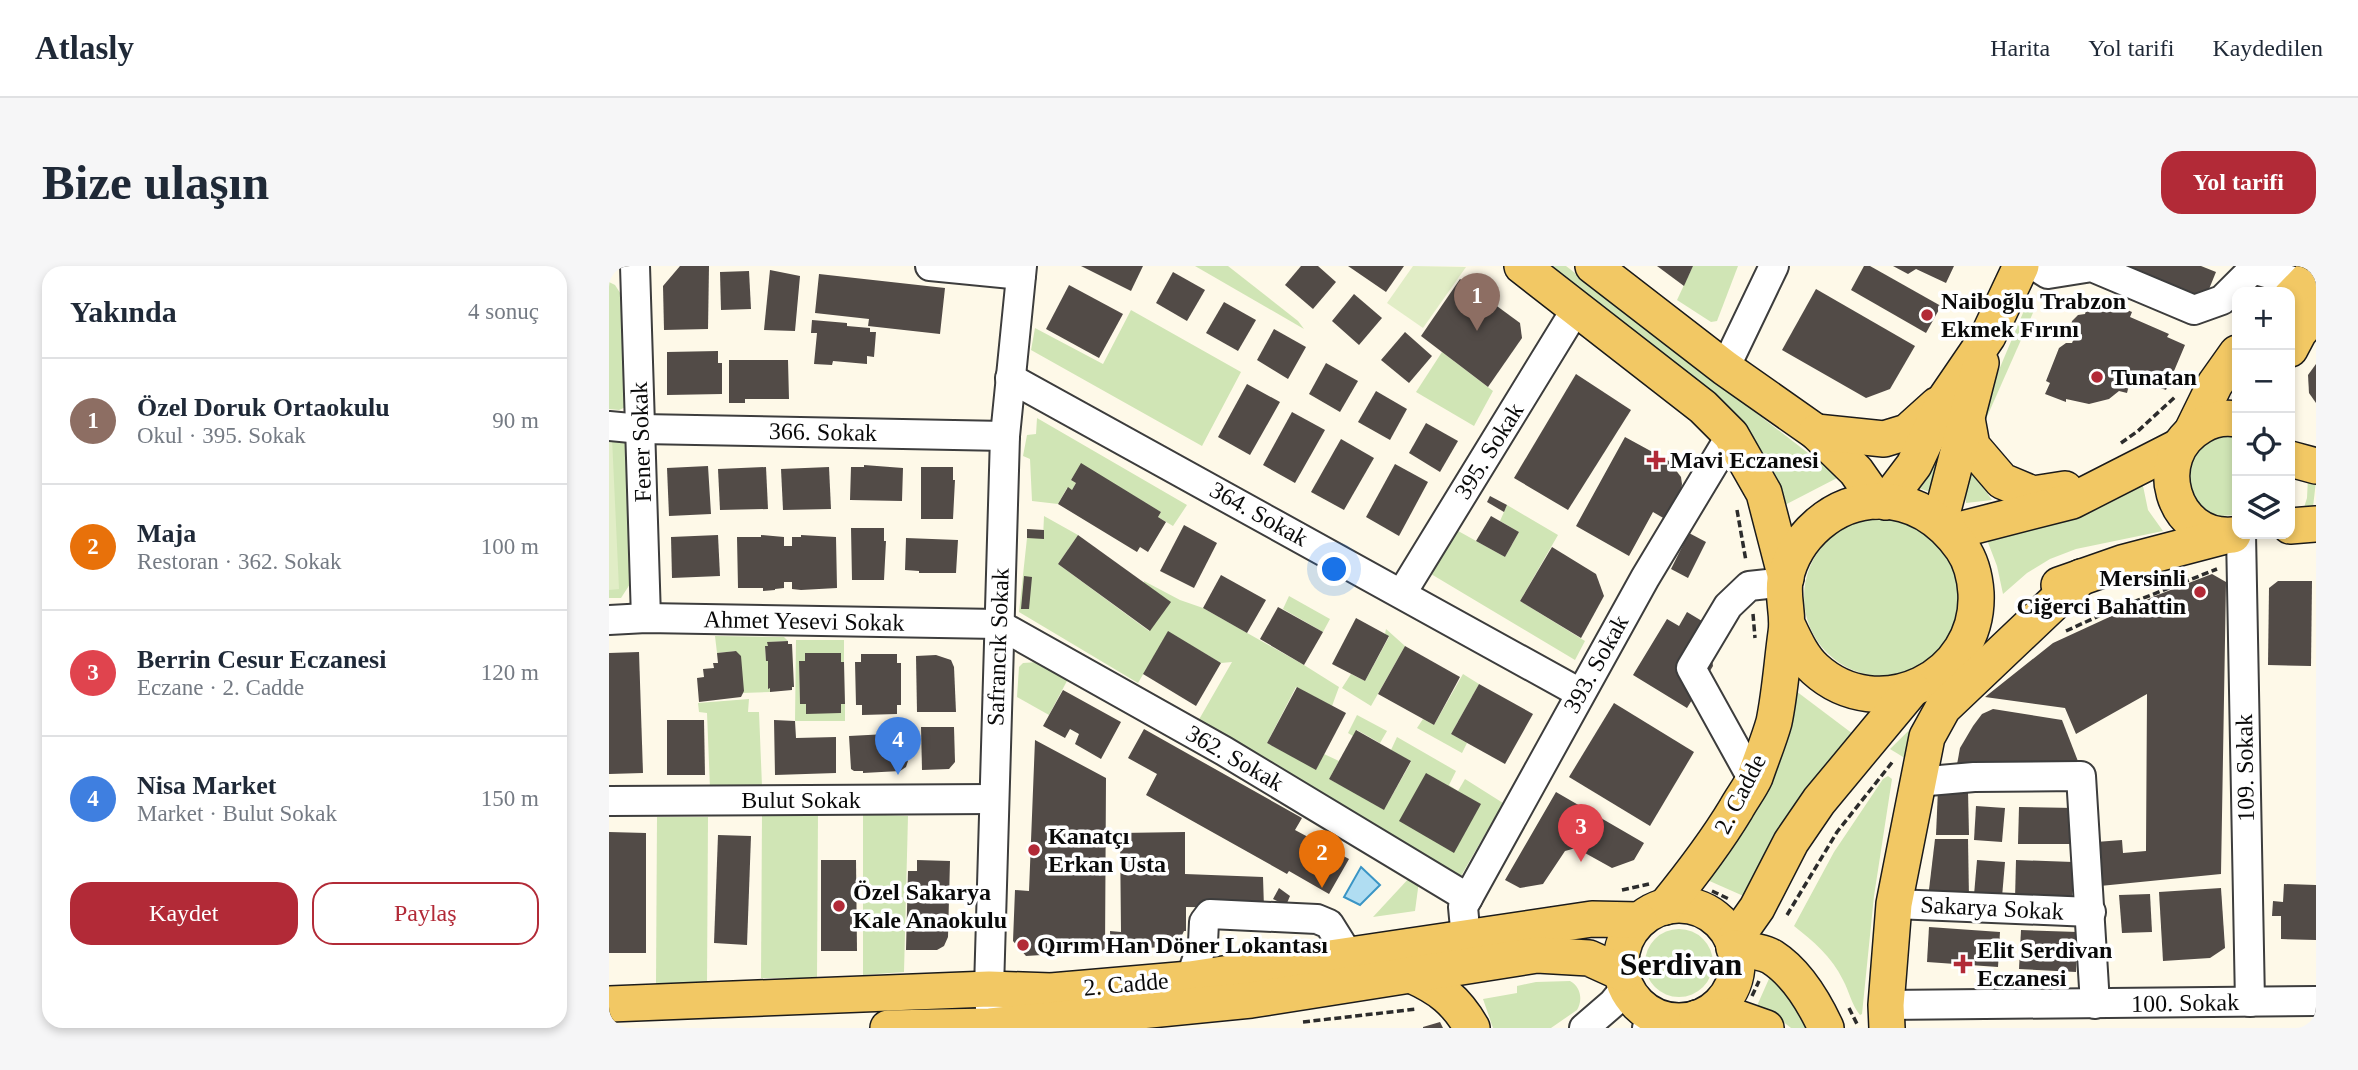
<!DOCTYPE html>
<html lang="tr">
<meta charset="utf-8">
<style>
:root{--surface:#fff;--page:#f6f6f7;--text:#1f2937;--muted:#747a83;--line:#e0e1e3;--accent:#b22a37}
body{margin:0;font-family:"Times New Roman",serif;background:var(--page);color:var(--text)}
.controls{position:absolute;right:21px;top:21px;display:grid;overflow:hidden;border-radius:14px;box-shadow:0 4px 10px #0003}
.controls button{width:63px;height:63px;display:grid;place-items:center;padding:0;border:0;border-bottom:2px solid var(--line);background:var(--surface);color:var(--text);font:35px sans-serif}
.you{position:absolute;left:726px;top:304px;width:24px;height:24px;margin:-18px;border:5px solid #fff;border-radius:50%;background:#1a73e8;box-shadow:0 0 0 10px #1a73e833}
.badge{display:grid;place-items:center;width:46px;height:46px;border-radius:50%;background:var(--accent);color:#fff;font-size:23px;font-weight:700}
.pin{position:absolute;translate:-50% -58px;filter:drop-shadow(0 2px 4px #0008)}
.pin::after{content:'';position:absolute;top:37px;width:24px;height:21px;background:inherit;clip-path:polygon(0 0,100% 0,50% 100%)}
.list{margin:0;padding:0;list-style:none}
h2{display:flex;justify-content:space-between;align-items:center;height:91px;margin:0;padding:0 28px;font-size:30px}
h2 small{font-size:23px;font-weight:400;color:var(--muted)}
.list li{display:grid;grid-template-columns:46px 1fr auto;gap:21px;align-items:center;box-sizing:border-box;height:126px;padding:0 28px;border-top:2px solid var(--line)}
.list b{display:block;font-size:26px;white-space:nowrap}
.list p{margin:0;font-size:23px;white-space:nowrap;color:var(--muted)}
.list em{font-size:23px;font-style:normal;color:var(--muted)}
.actions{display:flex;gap:14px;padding:21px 28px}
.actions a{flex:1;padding:16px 0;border:2px solid var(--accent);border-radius:21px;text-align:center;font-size:24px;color:var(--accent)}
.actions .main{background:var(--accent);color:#fff}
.icon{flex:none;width:38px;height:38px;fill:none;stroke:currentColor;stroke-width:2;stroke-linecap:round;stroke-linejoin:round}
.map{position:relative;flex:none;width:1707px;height:762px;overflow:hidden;border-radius:21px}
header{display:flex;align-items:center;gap:42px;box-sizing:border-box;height:98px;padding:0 35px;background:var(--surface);border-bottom:2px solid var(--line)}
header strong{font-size:33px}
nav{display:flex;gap:38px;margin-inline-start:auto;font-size:24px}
.intro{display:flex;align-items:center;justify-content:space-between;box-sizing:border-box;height:168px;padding:0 42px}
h1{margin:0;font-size:49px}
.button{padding:18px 32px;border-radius:21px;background:var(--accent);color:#fff;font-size:24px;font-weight:700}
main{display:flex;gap:42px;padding:0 42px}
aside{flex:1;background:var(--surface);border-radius:21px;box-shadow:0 4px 10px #0003}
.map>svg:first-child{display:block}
.green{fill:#d0e5b5}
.pitch{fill:#e1edc6}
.water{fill:#b0ddf2;stroke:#3a95c5;stroke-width:2}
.building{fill:#524b47}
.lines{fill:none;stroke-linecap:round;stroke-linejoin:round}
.minor-casing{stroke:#3d3d3d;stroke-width:32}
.major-casing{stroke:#1b1b1b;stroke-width:38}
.path{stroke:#2c2c2c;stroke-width:3.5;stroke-dasharray:7 3.5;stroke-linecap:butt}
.minor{stroke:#fff;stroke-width:28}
.major{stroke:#f2c864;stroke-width:35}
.poi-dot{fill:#b22a37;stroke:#fff;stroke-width:2.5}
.labels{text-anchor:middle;stroke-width:7;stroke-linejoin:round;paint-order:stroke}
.poi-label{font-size:24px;font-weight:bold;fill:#0a0a0a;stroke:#fff;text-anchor:start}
.street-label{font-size:24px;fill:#0a0a0a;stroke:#fff}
.district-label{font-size:32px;font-weight:bold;fill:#0a0a0a;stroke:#fff}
</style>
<header>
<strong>Atlasly</strong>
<nav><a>Harita</a><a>Yol tarifi</a><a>Kaydedilen</a></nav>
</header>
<div class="intro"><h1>Bize ulaşın</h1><a class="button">Yol tarifi</a></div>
<main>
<aside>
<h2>Yakında<small>4 sonuç</small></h2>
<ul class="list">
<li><span class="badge" style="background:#8d6e63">1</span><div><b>Özel Doruk Ortaokulu</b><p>Okul · 395. Sokak</p></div><em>90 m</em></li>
<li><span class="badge" style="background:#e8710a">2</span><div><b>Maja</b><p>Restoran · 362. Sokak</p></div><em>100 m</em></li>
<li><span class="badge" style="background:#e0444e">3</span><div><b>Berrin Cesur Eczanesi</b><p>Eczane · 2. Cadde</p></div><em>120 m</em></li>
<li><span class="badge" style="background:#3f7fe0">4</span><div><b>Nisa Market</b><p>Market · Bulut Sokak</p></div><em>150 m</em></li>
</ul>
<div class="actions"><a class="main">Kaydet</a><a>Paylaş</a></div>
</aside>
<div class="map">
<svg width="1707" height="762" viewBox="0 0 1707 762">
<rect width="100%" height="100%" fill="#fef9e8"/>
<!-- green -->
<g class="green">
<polygon points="586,0 619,0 689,55 695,63"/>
<polygon points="935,0 957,0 1230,211 1170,242"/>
<polygon points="1084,0 1129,0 1108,55 1102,56 1068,34"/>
<polygon points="0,16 6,19 15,33 17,141 10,144 0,143"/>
<polygon points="1419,35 1425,35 1427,40 1377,153 1375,154 1371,149"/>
<polygon points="522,44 632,106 593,180 422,84 426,62 494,98"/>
<polygon points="833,86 884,125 865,160 807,126"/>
<polygon points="428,152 578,239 564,260 549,251 552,246 472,198 462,214 467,217 463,224 458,222 449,238 423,235 421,193 414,190 418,169 427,168"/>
<polygon points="1628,162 1628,249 1610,250 1596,245 1584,235 1576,192 1583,178"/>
<polygon points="0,168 17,177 21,318 12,332 0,332"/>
<polygon points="1328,187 1335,188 1334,230 1306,221"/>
<polygon points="1363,206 1383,234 1357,237 1354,208"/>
<polygon points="1699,211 1707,215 1703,250 1692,251 1698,232"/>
<polygon points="1533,215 1539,244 1554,265 1467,283 1441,293 1418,307 1394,328 1388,300 1375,266"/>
<polygon points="898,239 949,269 911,335 976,375 966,394 817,305 842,261 896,291 910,266 891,255"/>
<polygon points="435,250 469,269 449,298 540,365 535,315 571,334 594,342 695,399 730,421 723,440 687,421 658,477 707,503 715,488 730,495 720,513 776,542 802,496 782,484 788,471 847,505 840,519 849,525 856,513 894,537 852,610 588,457 623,396 612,397 559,366 529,417 410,346 418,272 434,272"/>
<circle cx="1274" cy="331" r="79"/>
<polygon points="680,330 721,353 714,366 674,343"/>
<polygon points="777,363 796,380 762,440 733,422 742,408 756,415 780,371 776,368"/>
<polygon points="106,370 175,371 179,375 159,376 159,380 156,381 157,394 159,395 159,422 161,422 161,426 133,427 127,385 108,387"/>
<polygon points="187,374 235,374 235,396 232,396 231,387 197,387 196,395 190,395 191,438 197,438 197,447 232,447 232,438 236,438 236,455 186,455"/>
<polygon points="429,396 459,413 440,449 408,431 410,401 414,397"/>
<polygon points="854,408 870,418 842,468 858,477 853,487 808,462 814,453 825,459"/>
<polygon points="1179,419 1248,471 1139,632 1096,613"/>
<polygon points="1344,421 1299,494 1281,483"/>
<polygon points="140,433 139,446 150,446 153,520 101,522 98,447 90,446 89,437"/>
<polygon points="748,449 778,465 771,477 748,464 744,470 739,467"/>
<path d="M1279,510L1283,513L1265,630L1253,748L1251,749C1243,740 1240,725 1234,714C1223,691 1204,675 1185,660L1225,586L1274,513Z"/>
<polygon points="153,547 209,547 208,712 152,712"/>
<polygon points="254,548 299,550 295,706 254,709"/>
<polygon points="48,551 99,551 98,718 47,718"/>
<polygon points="802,610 810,615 806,645 764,651"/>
<circle cx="1070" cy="697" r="34"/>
<polygon points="1163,706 1206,762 1182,762 1172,754 1147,742"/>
<path d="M961,715C972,721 974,734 968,744L942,762H884L874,733L908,727V720L927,716Z"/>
</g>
<!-- pitch -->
<g class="pitch">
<polygon points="804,0 857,1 814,62 778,37"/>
<polygon points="0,172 3,172 10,323 0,324"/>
</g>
<!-- water -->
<polygon class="water" points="752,601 771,619 751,639 735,631"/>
<!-- building -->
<g class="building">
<polygon points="71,0 100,0 99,63 55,64 54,20"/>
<polygon points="472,0 534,0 522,25"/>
<polygon points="692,0 709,0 727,16 704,43 676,19"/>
<polygon points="739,0 795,0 777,26"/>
<polygon points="1048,0 1084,0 1075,20"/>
<polygon points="1255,0 1261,0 1332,40 1317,67 1242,24"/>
<polygon points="1284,0 1345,0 1337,17 1307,3 1299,8"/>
<polygon points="1514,0 1592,0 1607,6 1596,33"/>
<polygon points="161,4 191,10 186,65 155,64"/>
<polygon points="140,5 142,43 112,44 111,6"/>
<polygon points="564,6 596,24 578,55 547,37"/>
<polygon points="210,8 336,22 331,68 259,60 260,53 206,47"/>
<polygon points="851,13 911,57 913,72 879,121 812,70"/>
<polygon points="460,19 514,48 490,92 437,63"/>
<polygon points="1207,23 1306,80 1281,123 1257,132 1173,84"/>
<polygon points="745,28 773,52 750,79 723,55"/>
<polygon points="1497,35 1523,46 1521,51 1560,68 1558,71 1576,79 1557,124 1540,118 1539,120 1531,117 1529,122 1520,119 1518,127 1510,125 1500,133 1480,138 1457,133 1457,136 1436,128 1441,117 1437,115 1450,82 1457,77 1463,77 1466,70 1462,61 1463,55 1469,49 1476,48 1478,41 1484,42 1487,38"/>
<polygon points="615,36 647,54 629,85 597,67"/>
<polygon points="203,54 238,57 238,60 261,62 261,66 267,66 265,91 258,90 258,98 224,95 223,99 205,98 208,67 202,67"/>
<polygon points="665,63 697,81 679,113 648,94"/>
<polygon points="796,66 823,90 800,117 772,94"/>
<polygon points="109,85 109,97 113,97 113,128 58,129 58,86"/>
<polygon points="120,94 179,94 180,133 136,133 136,137 120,137"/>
<polygon points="717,97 749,115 731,146 700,128"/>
<polygon points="1707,98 1707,137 1700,127 1699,109"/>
<polygon points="967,108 1022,144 959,244 905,212"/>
<polygon points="638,118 671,136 641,189 609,171"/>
<polygon points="767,125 798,143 781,174 749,156"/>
<polygon points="683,146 716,164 686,217 654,199"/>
<polygon points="817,157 849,175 831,206 800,187"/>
<polygon points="1016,171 1060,195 1072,211 1073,218 1072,225 1056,253 1044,246 1020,290 967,260"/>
<polygon points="732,173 765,192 735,244 702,226"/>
<polygon points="472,197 552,246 549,251 557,256 539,286 531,281 528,286 449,238 459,221 463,224 467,217 462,214"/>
<polygon points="786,198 819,216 790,270 757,251"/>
<polygon points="255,199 294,202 293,235 241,234 242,201 255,201"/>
<polygon points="99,200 102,248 60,250 58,202"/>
<polygon points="157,201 159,243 111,244 109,203"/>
<polygon points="220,201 222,243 174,244 172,203"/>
<polygon points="312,201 344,201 344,214 346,214 344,253 312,253"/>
<polygon points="881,230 898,239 895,246 878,236"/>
<polygon points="882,250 910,266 896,291 867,275"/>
<polygon points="575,259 608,277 585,322 551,305"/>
<polygon points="242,262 275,262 275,275 277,275 275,314 243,314"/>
<polygon points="418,263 435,264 435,273 418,272"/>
<polygon points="1080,267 1097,276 1079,312 1062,303"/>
<polygon points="109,269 111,310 63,312 62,271"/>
<polygon points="152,269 175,271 175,280 183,280 183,271 192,271 192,269 227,271 228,322 192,324 183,323 183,316 175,316 175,322 166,323 166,324 154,325 154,322 129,322 128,271 152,271"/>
<polygon points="469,269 562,336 541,365 449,298"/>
<polygon points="297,272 349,274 347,307 310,307 310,305 296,304"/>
<polygon points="943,281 987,308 995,330 972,372 911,335"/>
<polygon points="1603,308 1617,316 1612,608 1491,620 1487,576 1513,574 1514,587 1537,585 1538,428 1467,468 1456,442 1376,431 1444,377 1546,330"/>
<polygon points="612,309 657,334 638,367 594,342"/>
<polygon points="415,310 423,311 420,343 412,343"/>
<polygon points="1669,315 1703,315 1702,400 1659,399 1660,322"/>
<polygon points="669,341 714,366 695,399 651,373"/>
<polygon points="1078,346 1098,358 1104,400 1078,442 1024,409 1058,353 1070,360"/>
<polygon points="747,352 780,370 756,415 723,398"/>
<polygon points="559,365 612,397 587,440 534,408"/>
<polygon points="179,375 179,378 183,378 185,421 183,421 183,424 161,426 161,422 159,423 159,395 157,395 156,380 159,380 158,376"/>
<polygon points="796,380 851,411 825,459 769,428"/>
<polygon points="127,385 132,390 135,425 132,431 90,436 88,412 95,411 94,403 105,402 104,397 109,397 108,387"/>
<polygon points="30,386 34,507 0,508 0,387"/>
<polygon points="196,387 232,387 232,396 235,396 236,438 232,438 232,447 197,448 197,438 191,438 190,395 196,395"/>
<polygon points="252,388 288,388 288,397 292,397 292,439 288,439 288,448 253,449 253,439 247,439 246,396 252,396"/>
<polygon points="327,389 342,394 345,401 347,446 308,446 307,390"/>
<polygon points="870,418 924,448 896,498 842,468"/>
<polygon points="688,421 737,447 707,504 658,477"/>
<polygon points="454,424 512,456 492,493 466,478 470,468 461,463 456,472 434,460"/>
<polygon points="1005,437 1085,486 1041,560 960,511"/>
<polygon points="1384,443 1453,454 1472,503 1347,504 1351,482 1364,460 1373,448"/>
<polygon points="58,454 95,454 96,509 58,509"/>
<polygon points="165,454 186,455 187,472 227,471 227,507 166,509"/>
<polygon points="312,461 345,461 346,496 340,503 313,504"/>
<polygon points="535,463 693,552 686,564 740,593 720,628 680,605 678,608 537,529 548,508 519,492"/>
<polygon points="747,464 802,495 775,544 720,513"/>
<polygon points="297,467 299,495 297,501 291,505 254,507 254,505 245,505 242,503 240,470"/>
<polygon points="426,474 497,512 496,685 417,690 404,675 406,624 420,625"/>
<polygon points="817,507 872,538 845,587 790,555"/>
<polygon points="1329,523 1359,525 1360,569 1327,569"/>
<polygon points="947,526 1035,577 1025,594 1003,602 967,582 956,585 934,618 911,622 896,614"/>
<polygon points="1367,540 1396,542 1393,576 1365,574"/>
<polygon points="1410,541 1466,542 1465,578 1409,578"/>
<polygon points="0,566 37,567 37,687 0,687"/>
<polygon points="576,566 576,608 654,611 655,642 577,641 577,665 575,665 568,679 502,686 501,665 512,666 511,567"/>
<polygon points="109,569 142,570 138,679 105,677"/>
<polygon points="1326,573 1359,573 1360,633 1319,632"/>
<polygon points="212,594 247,594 248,685 212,685"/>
<polygon points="308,594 341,595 339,671 335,680 328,684 297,684 299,605 308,605"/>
<polygon points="1368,594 1396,596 1393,631 1365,629"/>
<polygon points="1407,594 1464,596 1463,635 1406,633"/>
<polygon points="1675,618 1707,619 1707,674 1672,673 1672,650 1663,650 1664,635 1674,636"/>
<polygon points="670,622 681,630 678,637 672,637 664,633"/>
<polygon points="1612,622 1616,682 1601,692 1554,695 1550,626"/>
<polygon points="1541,628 1543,666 1513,667 1510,629"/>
<polygon points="1320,661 1391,666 1389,701 1318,696"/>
<polygon points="1412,664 1469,666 1467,706 1410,703"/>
<polygon points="831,756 834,762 814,762 814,761"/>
</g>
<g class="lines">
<defs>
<g id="minor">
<polyline points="26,0 37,352"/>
<polyline points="321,0 412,9"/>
<polyline points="1426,0 1439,8 1483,1 1585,44 1613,34 1644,3 1694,18"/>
<polyline points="1116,102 1165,0"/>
<polyline points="401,112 971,427"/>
<polyline points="0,160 32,163 396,170"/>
<polyline points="1632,268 1641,736"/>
<polyline points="793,327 967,43"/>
<polyline points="0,354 37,352 389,358 615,485 859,632"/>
<polyline points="1144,514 1082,402 1119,340 1140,320 1176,316"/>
<polyline points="1308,516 1365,511 1472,510 1486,738"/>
<polyline points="0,535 384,533"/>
<polyline points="1285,638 1482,646"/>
<polyline points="857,673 854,641 1036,312 1122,169"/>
<polyline points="581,713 594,677 595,656 601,648 708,653 720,658 740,690"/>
<polyline points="1277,739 1707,735"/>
<polyline points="382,762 380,723 396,170 413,0"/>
<polyline points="975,762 1004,737 1017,721"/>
<polyline points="1038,762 1059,754"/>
</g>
<g id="major">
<polyline points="913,0 1094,141 1122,169 1155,227 1177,312"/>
<polyline points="984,0 1116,102 1207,166 1247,205 1268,235"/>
<polyline points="1681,32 1707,5"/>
<polyline points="1681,83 1690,66 1707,47"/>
<polyline points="1357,147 1363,180 1393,215 1424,228 1456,223"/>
<polyline points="1583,165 1606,118 1628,87"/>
<polyline points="1207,166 1275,173 1298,166 1328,139"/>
<polyline points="1681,193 1707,200"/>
<polyline points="1277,236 1305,199 1336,133 1379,70 1412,0"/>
<polyline points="1331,256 1372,97"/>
<polyline points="1681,260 1707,258"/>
<polyline points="1342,266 1463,235 1569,181"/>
<path d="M1624,269C1563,274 1539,190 1592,160C1603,153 1615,151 1628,153"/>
<polyline points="1450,319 1513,297 1616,270"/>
<circle cx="1070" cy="697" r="58"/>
<path d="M1056,641C1082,609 1106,578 1127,543C1133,532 1141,522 1146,511C1152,493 1160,474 1165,456C1171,427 1173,396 1177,367C1180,349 1173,332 1176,314C1185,271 1224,235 1270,235C1306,235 1333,254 1353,282C1362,295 1366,312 1367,327C1371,412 1270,461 1206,403C1193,391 1186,375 1178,358"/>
<polyline points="1124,676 1148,642 1182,576 1210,535 1303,423"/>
<path d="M1125,682C1136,684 1153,685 1163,691C1188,707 1205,736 1217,762"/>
<path d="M802,709C831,722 847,734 863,762"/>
<polyline points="0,738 380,723 442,725 581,713 983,653 1030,654"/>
<polyline points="1088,752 1123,750 1157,762"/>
<polyline points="279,762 381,760 642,734 928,689 980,692 1013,707"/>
<polyline points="1278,762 1277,739 1285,638 1318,471 1334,442 1472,311"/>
</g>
</defs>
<!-- minor casing -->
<use href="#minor" class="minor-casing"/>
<!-- major casing -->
<use href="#major" class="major-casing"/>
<!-- path -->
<g class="path">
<polyline points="1512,177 1529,165 1567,130"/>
<polyline points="1128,244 1137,295"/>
<polyline points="1144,348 1146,372"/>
<polyline points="1457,365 1494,348 1608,303"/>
<polyline points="1013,624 1040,618"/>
<polyline points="1103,625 1122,634"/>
<polyline points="1178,649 1228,566 1285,494"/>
<polyline points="1143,730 1150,715"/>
<polyline points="1240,742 1249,760"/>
<polyline points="694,756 808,743"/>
</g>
<!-- minor -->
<use href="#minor" class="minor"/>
<!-- major -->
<use href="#major" class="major"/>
</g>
<!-- markers -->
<g class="poi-dot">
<circle cx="1318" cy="49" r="7"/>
<circle cx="1488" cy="111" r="7"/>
<path d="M1043.5 183.5h7v7h7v7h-7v7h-7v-7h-7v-7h7z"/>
<circle cx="1591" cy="326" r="7"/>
<circle cx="425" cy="584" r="7"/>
<circle cx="230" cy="640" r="7"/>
<circle cx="414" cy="679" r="7"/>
<path d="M1350.5 687.5h7v7h7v7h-7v7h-7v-7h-7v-7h7z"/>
</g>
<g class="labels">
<!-- poi labels -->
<g class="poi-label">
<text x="1332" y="43">Naiboğlu Trabzon<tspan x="1332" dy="28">Ekmek Fırını</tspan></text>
<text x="1502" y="119">Tunatan</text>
<text x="1061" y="202">Mavi Eczanesi</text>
<text x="1577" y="320" text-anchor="end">Mersinli<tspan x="1577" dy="28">Ciğerci Bahattin</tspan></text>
<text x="439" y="578">Kanatçı<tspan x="439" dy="28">Erkan Usta</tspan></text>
<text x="244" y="634">Özel Sakarya<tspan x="244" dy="28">Kale Anaokulu</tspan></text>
<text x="428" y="687">Qırım Han Döner Lokantası</text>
<text x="1368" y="692">Elit Serdivan<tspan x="1368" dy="28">Eczanesi</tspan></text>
</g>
<!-- street labels -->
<g class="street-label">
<text transform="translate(214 166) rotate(1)" y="8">366. Sokak</text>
<text transform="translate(32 176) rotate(-92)" y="8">Fener Sokak</text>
<text transform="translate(880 185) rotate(-58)" y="8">395. Sokak</text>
<text transform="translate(650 248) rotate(29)" y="8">364. Sokak</text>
<text transform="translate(195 355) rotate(1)" y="8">Ahmet Yesevi Sokak</text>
<text transform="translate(389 381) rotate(-88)" y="8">Safrancık Sokak</text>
<text transform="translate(987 398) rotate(-61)" y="8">393. Sokak</text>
<text transform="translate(626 492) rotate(30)" y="8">362. Sokak</text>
<text transform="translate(1636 502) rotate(-91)" y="8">109. Sokak</text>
<text transform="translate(1131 528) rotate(-63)" y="8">2. Cadde</text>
<text x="192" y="542">Bulut Sokak</text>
<text transform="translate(1383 642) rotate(3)" y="8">Sakarya Sokak</text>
<text transform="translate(517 718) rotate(-5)" y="8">2. Cadde</text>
<text transform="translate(1576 737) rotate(-1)" y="8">100. Sokak</text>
</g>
<!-- district labels -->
<g class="district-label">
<text x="1072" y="709">Serdivan</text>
</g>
</g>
</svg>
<div class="controls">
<button>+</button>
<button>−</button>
<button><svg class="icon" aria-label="locate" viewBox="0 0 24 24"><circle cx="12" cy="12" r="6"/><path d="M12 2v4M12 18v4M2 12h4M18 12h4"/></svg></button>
<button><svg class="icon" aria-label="layers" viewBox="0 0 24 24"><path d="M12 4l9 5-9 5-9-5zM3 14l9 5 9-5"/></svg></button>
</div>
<div class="you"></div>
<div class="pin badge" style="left:868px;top:65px;background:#8d6e63">1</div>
<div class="pin badge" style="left:713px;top:622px;background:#e8710a">2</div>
<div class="pin badge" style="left:972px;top:596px;background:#e0444e">3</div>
<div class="pin badge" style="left:289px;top:509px;background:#3f7fe0">4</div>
</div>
</main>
